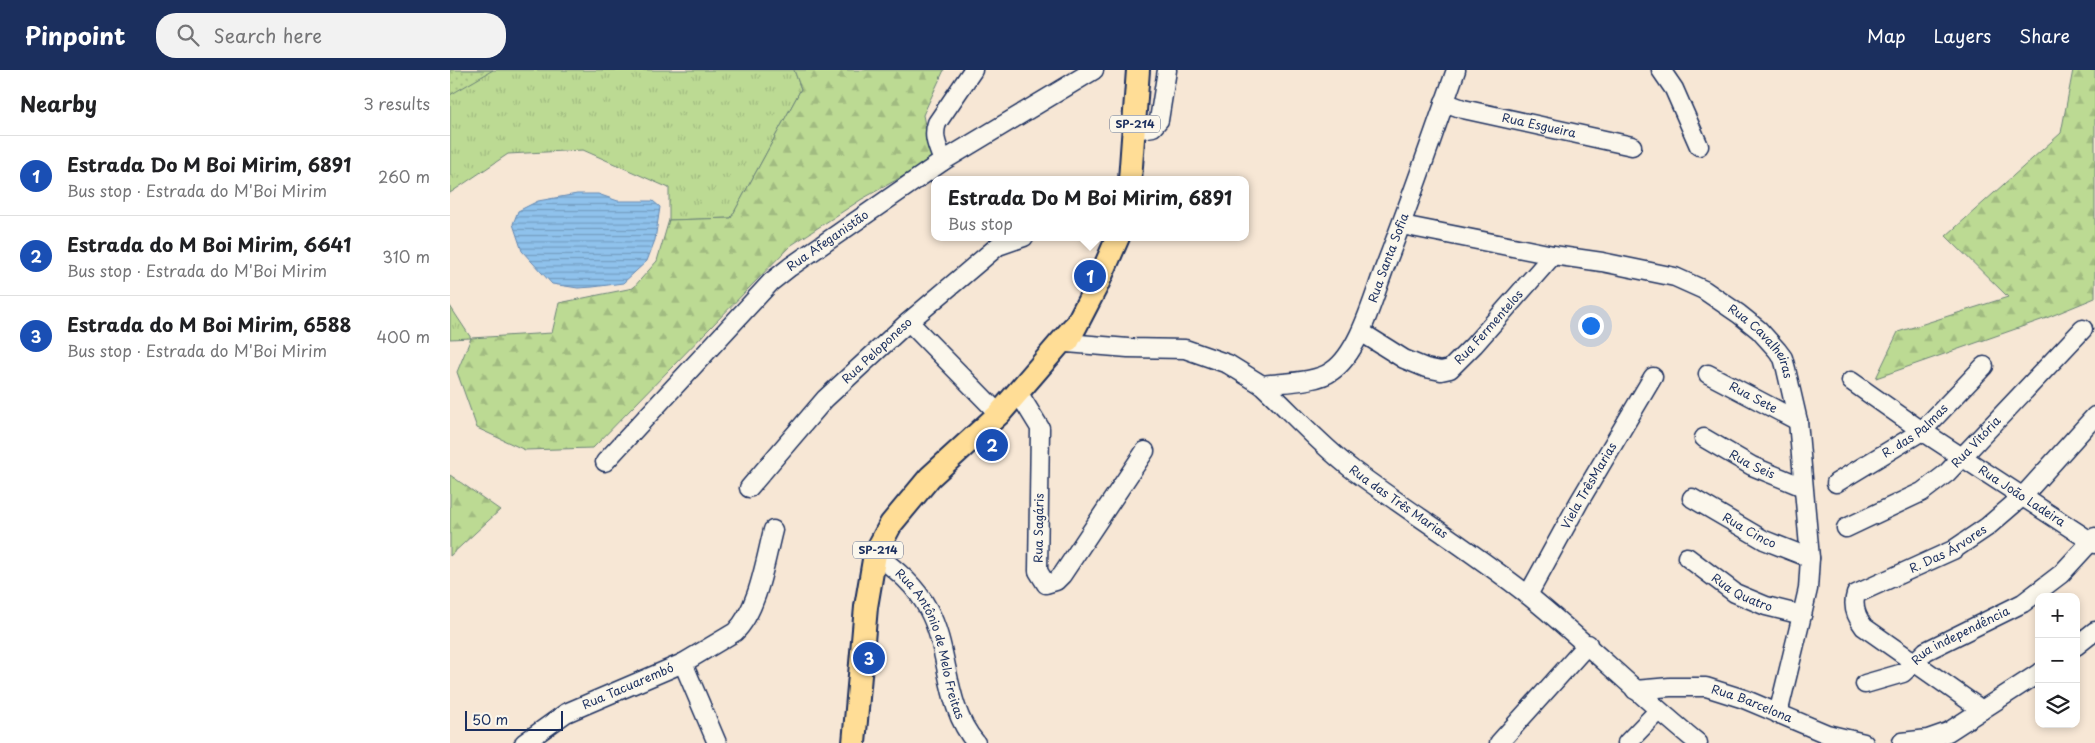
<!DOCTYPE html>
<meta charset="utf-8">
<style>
:root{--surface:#fff;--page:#f2f2f2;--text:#202124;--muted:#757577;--line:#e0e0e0;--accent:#1b2f5e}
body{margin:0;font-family:"Playpen Sans",sans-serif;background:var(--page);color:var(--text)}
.controls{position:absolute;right:15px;bottom:15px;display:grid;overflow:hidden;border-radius:10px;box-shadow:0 2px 8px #0003}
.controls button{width:45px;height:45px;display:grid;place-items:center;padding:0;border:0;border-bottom:1px solid var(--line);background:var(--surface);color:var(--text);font:25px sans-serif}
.scale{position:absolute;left:15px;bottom:12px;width:98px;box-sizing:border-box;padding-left:5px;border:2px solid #1b2f5e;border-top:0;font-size:14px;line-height:18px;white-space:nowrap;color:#1b2f5e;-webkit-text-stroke:4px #fbf7ec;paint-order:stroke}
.you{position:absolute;left:1140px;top:255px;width:18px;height:18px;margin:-12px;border:4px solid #fff;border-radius:50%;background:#1a73e8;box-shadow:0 0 0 8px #1a73e833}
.badge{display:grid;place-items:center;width:32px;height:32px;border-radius:50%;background:var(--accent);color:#fff;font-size:16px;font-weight:700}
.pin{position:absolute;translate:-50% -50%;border:2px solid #fff;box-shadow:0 1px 5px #0006}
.popup{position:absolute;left:481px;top:106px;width:318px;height:65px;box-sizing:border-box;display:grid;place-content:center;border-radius:10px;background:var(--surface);filter:drop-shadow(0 1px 4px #0005);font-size:16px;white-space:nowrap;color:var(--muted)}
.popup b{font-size:19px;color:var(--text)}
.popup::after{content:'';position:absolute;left:50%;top:100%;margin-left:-10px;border:10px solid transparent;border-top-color:var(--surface)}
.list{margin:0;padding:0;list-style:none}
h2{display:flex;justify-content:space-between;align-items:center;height:65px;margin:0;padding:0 20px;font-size:21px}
h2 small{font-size:16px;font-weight:400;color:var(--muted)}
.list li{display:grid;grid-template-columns:32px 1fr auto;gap:15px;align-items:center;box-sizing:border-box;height:80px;padding:0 20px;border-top:1px solid var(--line)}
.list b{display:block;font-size:19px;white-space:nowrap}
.list p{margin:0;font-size:16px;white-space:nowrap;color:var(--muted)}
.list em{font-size:16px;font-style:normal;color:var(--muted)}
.icon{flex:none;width:28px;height:28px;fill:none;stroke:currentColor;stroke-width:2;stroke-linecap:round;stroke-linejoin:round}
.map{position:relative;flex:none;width:1645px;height:673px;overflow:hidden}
header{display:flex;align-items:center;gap:30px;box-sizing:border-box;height:70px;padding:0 25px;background:var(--accent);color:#fff}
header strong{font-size:24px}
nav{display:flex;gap:28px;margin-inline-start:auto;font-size:18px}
.search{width:350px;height:45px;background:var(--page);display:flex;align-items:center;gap:12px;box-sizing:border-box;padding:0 18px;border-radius:20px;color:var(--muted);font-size:19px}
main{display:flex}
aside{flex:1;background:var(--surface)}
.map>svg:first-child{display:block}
.grass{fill:url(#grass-tufts);stroke:#6c8478}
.forest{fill:url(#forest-firs);stroke:#6c8478}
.park{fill:url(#park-dots);stroke:#6c8478}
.water{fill:url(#water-rules);stroke:#6187b3}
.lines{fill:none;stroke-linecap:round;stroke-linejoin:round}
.minor-casing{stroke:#1b2f5e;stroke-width:21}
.major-casing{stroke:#1b2f5e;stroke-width:26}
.minor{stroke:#fbf7ec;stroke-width:18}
.major{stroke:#ffdd96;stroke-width:22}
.labels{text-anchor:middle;stroke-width:4.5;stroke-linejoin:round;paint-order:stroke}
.shield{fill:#fbf7ec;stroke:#5e6b89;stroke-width:1}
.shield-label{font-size:11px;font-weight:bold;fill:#1b2f5e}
.street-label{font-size:12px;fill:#1b2f5e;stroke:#fbf7ec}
</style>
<header>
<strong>Pinpoint</strong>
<div class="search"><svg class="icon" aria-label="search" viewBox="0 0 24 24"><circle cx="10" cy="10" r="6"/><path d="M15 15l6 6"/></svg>Search here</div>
<nav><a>Map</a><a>Layers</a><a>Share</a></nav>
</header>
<main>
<aside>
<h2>Nearby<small>3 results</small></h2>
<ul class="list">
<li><span class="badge" style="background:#1a4fb4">1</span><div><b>Estrada Do M Boi Mirim, 6891</b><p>Bus stop · Estrada do M'Boi Mirim</p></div><em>260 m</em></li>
<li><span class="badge" style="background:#1a4fb4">2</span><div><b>Estrada do M Boi Mirim, 6641</b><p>Bus stop · Estrada do M'Boi Mirim</p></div><em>310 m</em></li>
<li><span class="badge" style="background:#1a4fb4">3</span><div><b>Estrada do M Boi Mirim, 6588</b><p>Bus stop · Estrada do M'Boi Mirim</p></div><em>400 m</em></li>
</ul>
</aside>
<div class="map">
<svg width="1645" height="673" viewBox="0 0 1645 673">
<defs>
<pattern id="grass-tufts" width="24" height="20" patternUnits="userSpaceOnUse" patternTransform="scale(1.25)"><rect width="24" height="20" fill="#bcda93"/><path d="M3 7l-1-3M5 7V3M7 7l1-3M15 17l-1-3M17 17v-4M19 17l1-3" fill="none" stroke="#a1bb81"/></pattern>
<pattern id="forest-firs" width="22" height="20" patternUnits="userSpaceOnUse" patternTransform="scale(1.25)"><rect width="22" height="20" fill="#bcda93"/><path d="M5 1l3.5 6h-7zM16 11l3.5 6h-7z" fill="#a1bb81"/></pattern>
<pattern id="park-dots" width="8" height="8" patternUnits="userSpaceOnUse" patternTransform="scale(1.25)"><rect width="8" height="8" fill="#bcda93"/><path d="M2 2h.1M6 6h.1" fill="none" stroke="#a1bb81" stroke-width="1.8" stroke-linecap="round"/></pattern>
<pattern id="water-rules" width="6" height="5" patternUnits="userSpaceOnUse" patternTransform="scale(1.25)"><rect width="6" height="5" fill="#8fc2ec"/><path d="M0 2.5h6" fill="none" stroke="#749ec2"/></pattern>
</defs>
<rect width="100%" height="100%" fill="#f7e7d5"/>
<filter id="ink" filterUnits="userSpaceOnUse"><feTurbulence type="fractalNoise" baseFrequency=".02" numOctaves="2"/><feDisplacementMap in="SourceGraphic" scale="10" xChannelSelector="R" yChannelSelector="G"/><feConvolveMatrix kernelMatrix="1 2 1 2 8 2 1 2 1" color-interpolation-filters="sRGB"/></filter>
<g filter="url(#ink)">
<!-- grass -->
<g class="grass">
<polygon points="12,0 344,0 351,19 281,148 219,150 219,118 133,80 58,84 0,123 0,4"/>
<polygon points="0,236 21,268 0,269"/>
</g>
<!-- forest -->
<g class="forest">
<polygon points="344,0 494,0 473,45 482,90 412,129 340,176 143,378 75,380 27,358 7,302 21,268 102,263 109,233 183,218 207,191 219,150 281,148 351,19"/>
<polygon points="1623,0 1645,0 1645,228 1594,249 1426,308 1448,262 1558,227 1496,166 1611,63"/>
<polygon points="0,405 50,440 0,486"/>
</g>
<!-- park -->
<polygon class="park" points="0,0 43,0 0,25"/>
<!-- water -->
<polygon class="water" points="127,124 148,124 168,131 203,131 210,137 205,170 197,191 173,213 143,217 128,218 102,214 72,181 63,154 68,141 88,131"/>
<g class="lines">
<defs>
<g id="minor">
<polyline points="1211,0 1224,19 1249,76"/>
<path id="s1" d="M994,32L1013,39L1182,76"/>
<polyline points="685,60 703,57 709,50 717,0"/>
<path d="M493,91C488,77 482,67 487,53L523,0"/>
<path id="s2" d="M952,155L1103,185L1152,192L1225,207L1254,220L1289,244L1309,260L1327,280L1333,288L1336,299L1348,351L1360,488L1358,519L1352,545L1328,644"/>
<polyline points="459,252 549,344"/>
<path id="s3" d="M911,262L954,289L976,298L991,301L1000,299L1024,275L1103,185"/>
<path id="s4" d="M617,273L678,278L735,279L778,294L812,315C842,343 870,375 903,400C961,443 1022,481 1079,526C1137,573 1190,626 1248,673"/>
<path id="s5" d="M1258,304L1348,351"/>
<path id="s6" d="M1401,311L1472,361L1645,474"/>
<path id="s7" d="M812,315C831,312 866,313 882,301C910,282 924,224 936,194C961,130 983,65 1006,0"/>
<polyline points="571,327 590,358 588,501 596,514 606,511 612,505 695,381"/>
<path id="s8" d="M1254,368L1302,396L1353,417"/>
<path id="s9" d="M155,392L321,212L340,197L493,91L644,0"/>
<path id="s10" d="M1386,413L1472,361L1534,296"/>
<path id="s11" d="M299,418L375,329L456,254L548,176L574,167"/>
<path id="s12" d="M1242,428L1314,470L1360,488"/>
<path id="s13" d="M1396,458L1472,422L1497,403L1633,259"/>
<path id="s14" d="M425,484C447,500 466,516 478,539C501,581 493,635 526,673"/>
<path id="s15" d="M1237,487L1285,523L1316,536L1352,545"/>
<path id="s16" d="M1078,525L1129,432L1203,307"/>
<polyline points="1626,576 1645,561"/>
<polyline points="233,593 267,673"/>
<path id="s17" d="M1415,614L1453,603L1476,581L1573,533L1611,504L1645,467"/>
<path id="s18" d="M1185,620L1220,617H1256L1294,629L1377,664L1414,673"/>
<path id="s19" d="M1532,640L1414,557C1407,548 1402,536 1406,524L1503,480L1537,457L1573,426L1645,346"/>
<polyline points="1452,672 1478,669 1498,662 1589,603"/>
<path id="s20" d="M74,673L116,643L233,593L285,562C308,540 315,491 323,460"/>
<polyline points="1049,673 1138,574"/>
<polyline points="1177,673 1208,641"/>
</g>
<g id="major">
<polyline points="680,110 688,0"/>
<polyline points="618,271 647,215 668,167"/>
<polyline points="404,673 416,537 425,484 441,454 480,407 549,344 623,258"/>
</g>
</defs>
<!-- minor casing -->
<use href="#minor" class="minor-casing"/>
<!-- major casing -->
<use href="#major" class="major-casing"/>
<!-- minor -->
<use href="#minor" class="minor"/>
<!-- major -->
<use href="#major" class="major"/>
</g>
</g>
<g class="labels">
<!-- shield labels -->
<g class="shield">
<rect x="660" y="45.5" width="50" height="17" rx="4"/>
<rect x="403" y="471.5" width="50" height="17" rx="4"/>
</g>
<g class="shield-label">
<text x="685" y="58">SP-214</text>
<text x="428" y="484">SP-214</text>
</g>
<!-- street labels -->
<g class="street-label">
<text dy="4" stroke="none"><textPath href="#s1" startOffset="98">Rua Esgueira</textPath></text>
<text dy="4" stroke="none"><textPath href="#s9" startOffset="315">Rua Afeganistão</textPath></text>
<text dy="4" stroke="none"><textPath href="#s7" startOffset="200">Rua Santa Sofia</textPath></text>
<text dy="4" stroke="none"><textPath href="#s3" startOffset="156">Rua Fermentelos</textPath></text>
<text dy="4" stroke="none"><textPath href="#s2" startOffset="388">Rua Cavalheiras</textPath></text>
<text dy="4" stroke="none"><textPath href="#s11" startOffset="188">Rua Peloponeso</textPath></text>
<text dy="4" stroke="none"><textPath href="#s5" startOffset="51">Rua Sete</textPath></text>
<text dy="4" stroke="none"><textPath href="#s10" startOffset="95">R. das Palmas</textPath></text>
<text dy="4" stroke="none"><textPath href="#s13" startOffset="158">Rua Vitória</textPath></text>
<text dy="4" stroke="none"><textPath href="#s8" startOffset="55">Rua Seis</textPath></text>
<text dy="4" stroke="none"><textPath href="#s16" startOffset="125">Viela TrêsMarias</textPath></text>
<text dy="4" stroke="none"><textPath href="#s6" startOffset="206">Rua João Ladeira</textPath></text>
<text dy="4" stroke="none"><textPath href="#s4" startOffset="384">Rua das Três Marias</textPath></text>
<text transform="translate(589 458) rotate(-89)" y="4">Rua Sagáris</text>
<text dy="4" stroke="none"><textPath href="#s12" startOffset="66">Rua Cinco</textPath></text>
<text dy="4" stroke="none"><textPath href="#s19" startOffset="282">R. Das Árvores</textPath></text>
<text dy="4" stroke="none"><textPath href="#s15" startOffset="66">Rua Quatro</textPath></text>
<text dy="4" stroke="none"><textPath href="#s17" startOffset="109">Rua independência</textPath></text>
<text dy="4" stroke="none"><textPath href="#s14" startOffset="110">Rua Antônio de Melo Freitas</textPath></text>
<text dy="4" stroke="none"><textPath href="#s20" startOffset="119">Rua Tacuarembó</textPath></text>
<text dy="4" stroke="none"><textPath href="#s18" startOffset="120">Rua Barcelona</textPath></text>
</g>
</g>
</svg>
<div class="controls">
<button>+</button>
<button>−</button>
<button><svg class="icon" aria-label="layers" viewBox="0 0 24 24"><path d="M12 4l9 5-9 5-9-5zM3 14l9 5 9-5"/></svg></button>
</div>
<div class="scale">50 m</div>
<div class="you"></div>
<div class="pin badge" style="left:640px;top:206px;background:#1a4fb4">1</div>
<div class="popup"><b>Estrada Do M Boi Mirim, 6891</b>Bus stop</div>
<div class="pin badge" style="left:542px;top:375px;background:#1a4fb4">2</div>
<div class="pin badge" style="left:419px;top:588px;background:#1a4fb4">3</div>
</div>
</main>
